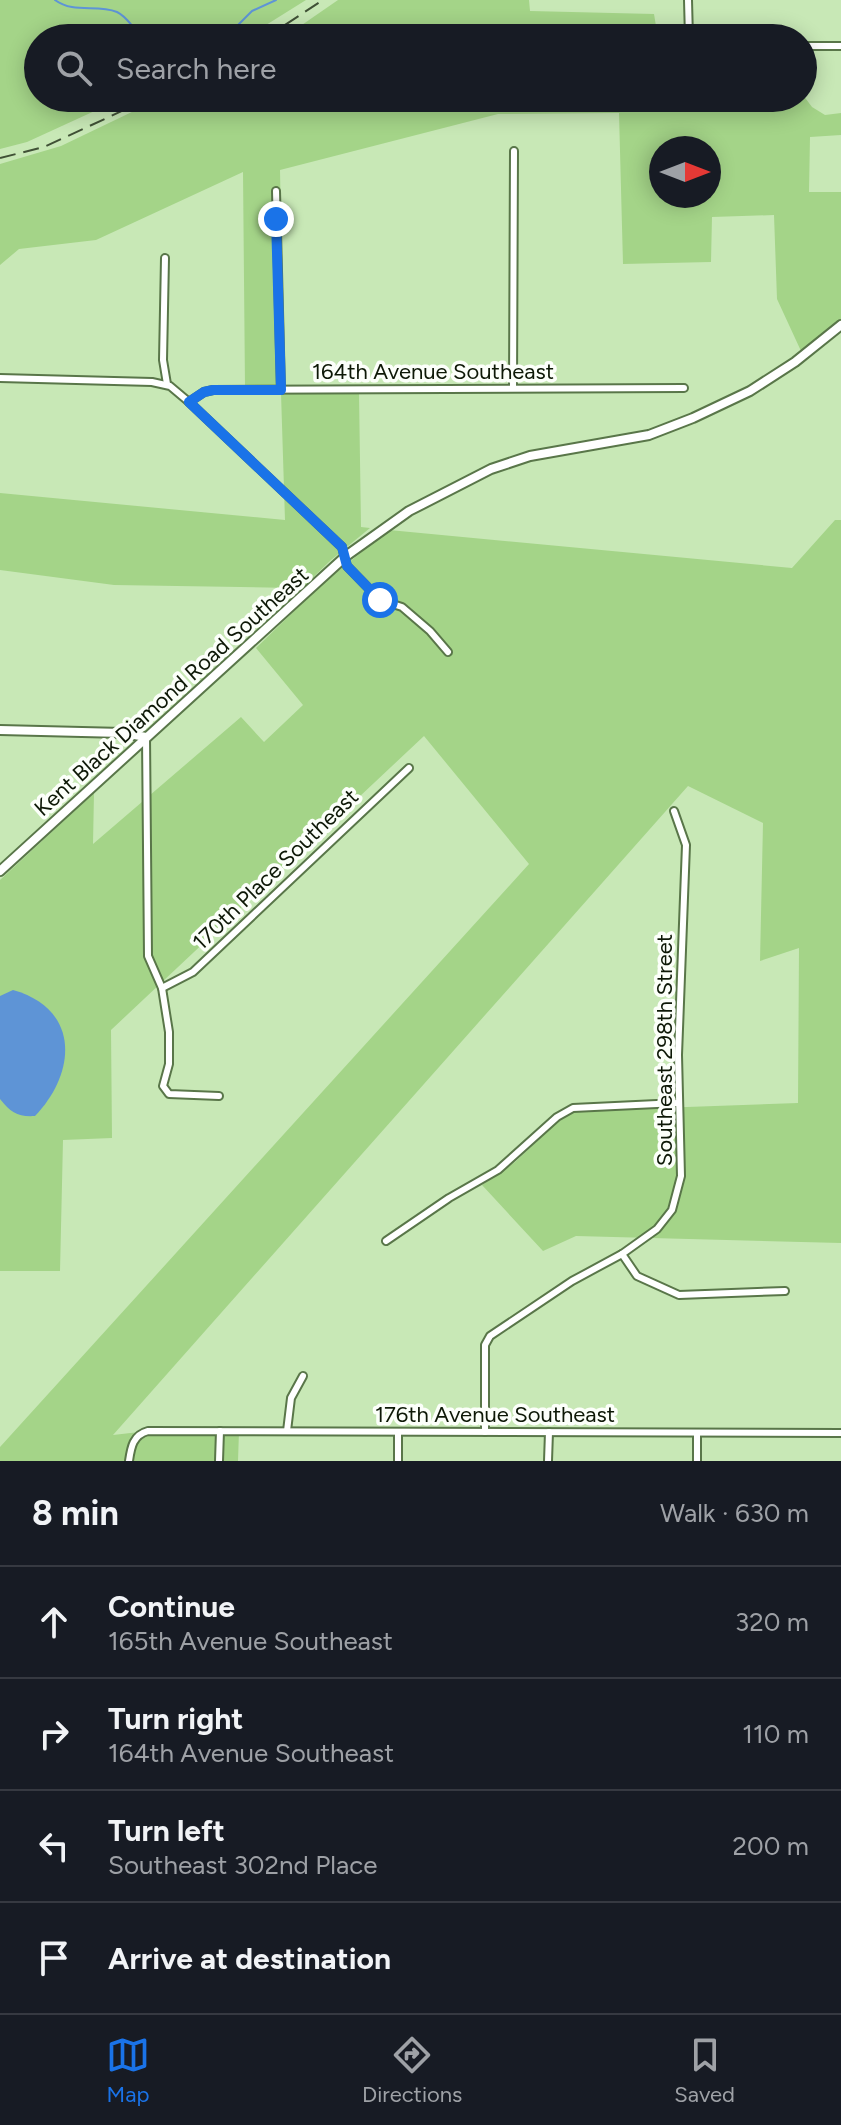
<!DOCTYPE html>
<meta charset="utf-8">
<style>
:root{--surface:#171b24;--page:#20242c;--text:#f1f3f6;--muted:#9ea1a6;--line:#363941;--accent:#1a73e8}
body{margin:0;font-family:Figtree,sans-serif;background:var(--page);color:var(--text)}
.compass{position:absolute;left:649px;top:136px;width:72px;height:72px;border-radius:50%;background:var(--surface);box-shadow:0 4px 20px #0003;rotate:90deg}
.stop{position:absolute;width:24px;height:24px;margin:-18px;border:6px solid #1a73e8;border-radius:50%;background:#fff}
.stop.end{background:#1a73e8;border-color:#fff;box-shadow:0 2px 8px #0008}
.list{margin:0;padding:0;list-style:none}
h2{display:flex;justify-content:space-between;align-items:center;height:104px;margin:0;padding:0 32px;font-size:34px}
h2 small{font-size:26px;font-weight:400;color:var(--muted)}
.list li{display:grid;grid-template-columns:52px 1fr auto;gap:24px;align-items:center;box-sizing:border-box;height:112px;padding:0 32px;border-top:2px solid var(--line)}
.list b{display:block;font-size:30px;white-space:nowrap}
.list p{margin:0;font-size:26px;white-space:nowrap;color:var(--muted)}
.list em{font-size:26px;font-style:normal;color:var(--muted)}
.icon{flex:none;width:44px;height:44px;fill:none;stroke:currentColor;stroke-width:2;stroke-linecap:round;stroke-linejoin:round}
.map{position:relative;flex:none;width:841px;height:1461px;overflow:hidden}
.search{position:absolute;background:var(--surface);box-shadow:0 4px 20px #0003;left:24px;right:24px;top:24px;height:88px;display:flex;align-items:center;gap:20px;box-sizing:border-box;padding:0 28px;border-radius:44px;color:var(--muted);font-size:30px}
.sheet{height:552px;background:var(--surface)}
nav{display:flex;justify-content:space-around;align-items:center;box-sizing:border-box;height:112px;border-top:2px solid var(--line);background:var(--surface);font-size:22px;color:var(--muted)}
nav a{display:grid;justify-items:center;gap:4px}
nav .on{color:var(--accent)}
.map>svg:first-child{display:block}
.green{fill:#a4d488;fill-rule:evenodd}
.water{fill:#5e94d6}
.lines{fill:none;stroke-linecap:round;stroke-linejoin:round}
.stream{stroke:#5e94d6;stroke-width:2}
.street-casing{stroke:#597649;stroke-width:10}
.secondary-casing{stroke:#597649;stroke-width:12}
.street{stroke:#fff;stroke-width:6}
.secondary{stroke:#fff;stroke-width:8}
.rail{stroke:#405136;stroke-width:2;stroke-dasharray:16 8;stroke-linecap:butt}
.route{stroke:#1a73e8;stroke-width:10}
.labels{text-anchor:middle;stroke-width:7;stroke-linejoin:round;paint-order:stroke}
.street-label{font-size:22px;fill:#0d1806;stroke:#fcfffa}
</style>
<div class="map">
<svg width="841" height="1461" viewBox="0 0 841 1461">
<rect width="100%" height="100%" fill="#c8e8b6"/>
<!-- green -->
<g class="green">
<polygon points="0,0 306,0 245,38 38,38 38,98 123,98 27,142 0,149"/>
<polygon points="338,0 529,0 530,11 654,14 657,32 681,38 283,38"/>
<path d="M803,95L812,107L825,115L841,113V135L810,137L809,192H841V319L801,351L777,299L774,215L712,217L711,262L623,264L619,113L498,114L280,170L284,387H245L243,172L96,240L19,249L0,265V164L61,146L161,98H803ZM661,148H709V196H661Z"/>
<polygon points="281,393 359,393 361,527 370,528 331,560 298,592 294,588 114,585 0,570 0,493 285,520"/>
<polygon points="835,520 841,520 841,1243 576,1236 543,1251 482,1185 515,1162 565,1115 575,1111 798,1103 799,948 760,961 763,823 688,786 113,1435 148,1431 239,1431 238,1461 0,1461 0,1447 529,864 424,736 111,1030 112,1138 63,1140 60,1271 0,1271 0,880 94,793 93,844 241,717 264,742 303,705 256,648 322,584 389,530 792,568"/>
</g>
<!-- water -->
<path class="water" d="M13,990C80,1009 77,1072 35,1116C18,1117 11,1113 0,1099V996Z"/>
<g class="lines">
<!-- stream -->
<g class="stream">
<path d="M55,0C74,14 96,4 117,12C128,17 134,31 145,38"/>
<polyline points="225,38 252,11 276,0"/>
</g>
<defs>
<g id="street">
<polyline points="688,0 689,38"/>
<polyline points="803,46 841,46"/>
<polyline points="276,191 281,390"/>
<polyline points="165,258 163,360 167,384"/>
<polyline points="0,378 152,382 170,386 189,402 204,392 213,390 684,388"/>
<polyline points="513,388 514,151"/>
<polyline points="189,402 342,547 347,566 380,600 402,607 430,631 448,652"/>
<polyline points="146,737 148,956 162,988 169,1032 169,1064 163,1086 169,1094 219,1096"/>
<polyline points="162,988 193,972 409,768"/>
<polyline points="386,1241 449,1198 498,1170 557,1117 573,1108 678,1103"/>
<polyline points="622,1254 637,1276 679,1295 785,1291"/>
<polyline points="287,1431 291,1398 303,1376"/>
<polyline points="485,1432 485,1345 490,1336 572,1281 622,1254 657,1229 672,1210 681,1176 678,1055 686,845 674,811"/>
<path d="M129,1461C131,1447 133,1435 148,1431L841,1433"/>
<polyline points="219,1461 220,1431"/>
<polyline points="398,1461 398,1432"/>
<polyline points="548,1461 549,1432"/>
<polyline points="697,1461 697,1433"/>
</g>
<g id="secondary">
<polyline points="0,730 123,733 146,737"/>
<polyline points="0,871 346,556 409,511 491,469 530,456 649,435 693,418 750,391 795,362 841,325"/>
</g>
</defs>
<!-- street casing -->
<use href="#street" class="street-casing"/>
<!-- secondary casing -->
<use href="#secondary" class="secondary-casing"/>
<!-- street -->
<use href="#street" class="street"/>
<!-- secondary -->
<use href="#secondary" class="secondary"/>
<!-- rail -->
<g class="rail">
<polyline points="265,38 323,0"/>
<polyline points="0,158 44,147 150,98"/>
</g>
</g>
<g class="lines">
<!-- route -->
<polyline class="route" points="276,219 281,390 213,390 204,392 189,402 342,547 347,566 380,600"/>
</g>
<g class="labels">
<!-- street labels -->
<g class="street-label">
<text x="433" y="379">164th Avenue Southeast</text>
<text transform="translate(171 691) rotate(-42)" y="8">Kent Black Diamond Road Southeast</text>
<text transform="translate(275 869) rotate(-44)" y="8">170th Place Southeast</text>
<text transform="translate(664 1050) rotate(-90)" y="8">Southeast 298th Street</text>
<text x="495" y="1422">176th Avenue Southeast</text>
</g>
</g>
</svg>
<svg class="compass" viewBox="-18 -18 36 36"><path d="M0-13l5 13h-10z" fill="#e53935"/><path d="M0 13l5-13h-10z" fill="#9ea1a6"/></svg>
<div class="stop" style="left:380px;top:600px"></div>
<div class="stop end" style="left:276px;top:219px"></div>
<div class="search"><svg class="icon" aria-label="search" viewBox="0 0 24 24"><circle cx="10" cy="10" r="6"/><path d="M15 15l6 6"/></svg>Search here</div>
</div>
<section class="sheet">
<h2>8 min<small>Walk · 630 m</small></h2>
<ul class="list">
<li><svg class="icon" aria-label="ahead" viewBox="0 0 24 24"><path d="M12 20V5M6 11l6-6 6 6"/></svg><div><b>Continue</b><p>165th Avenue Southeast</p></div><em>320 m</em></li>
<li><svg class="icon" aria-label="right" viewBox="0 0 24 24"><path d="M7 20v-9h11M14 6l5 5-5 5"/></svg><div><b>Turn right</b><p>164th Avenue Southeast</p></div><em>110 m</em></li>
<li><svg class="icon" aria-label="left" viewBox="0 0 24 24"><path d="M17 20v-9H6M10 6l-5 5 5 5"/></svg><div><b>Turn left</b><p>Southeast 302nd Place</p></div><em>200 m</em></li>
<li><svg class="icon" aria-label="arrive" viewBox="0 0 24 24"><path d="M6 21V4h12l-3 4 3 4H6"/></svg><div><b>Arrive at destination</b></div></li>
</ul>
</section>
<nav>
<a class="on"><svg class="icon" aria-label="map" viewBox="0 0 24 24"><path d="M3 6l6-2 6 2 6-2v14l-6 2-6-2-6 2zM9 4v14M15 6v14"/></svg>Map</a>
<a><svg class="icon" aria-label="directions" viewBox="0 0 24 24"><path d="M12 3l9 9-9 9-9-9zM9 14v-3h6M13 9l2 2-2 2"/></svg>Directions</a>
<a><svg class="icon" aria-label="saved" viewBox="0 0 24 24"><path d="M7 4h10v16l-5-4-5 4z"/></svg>Saved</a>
</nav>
